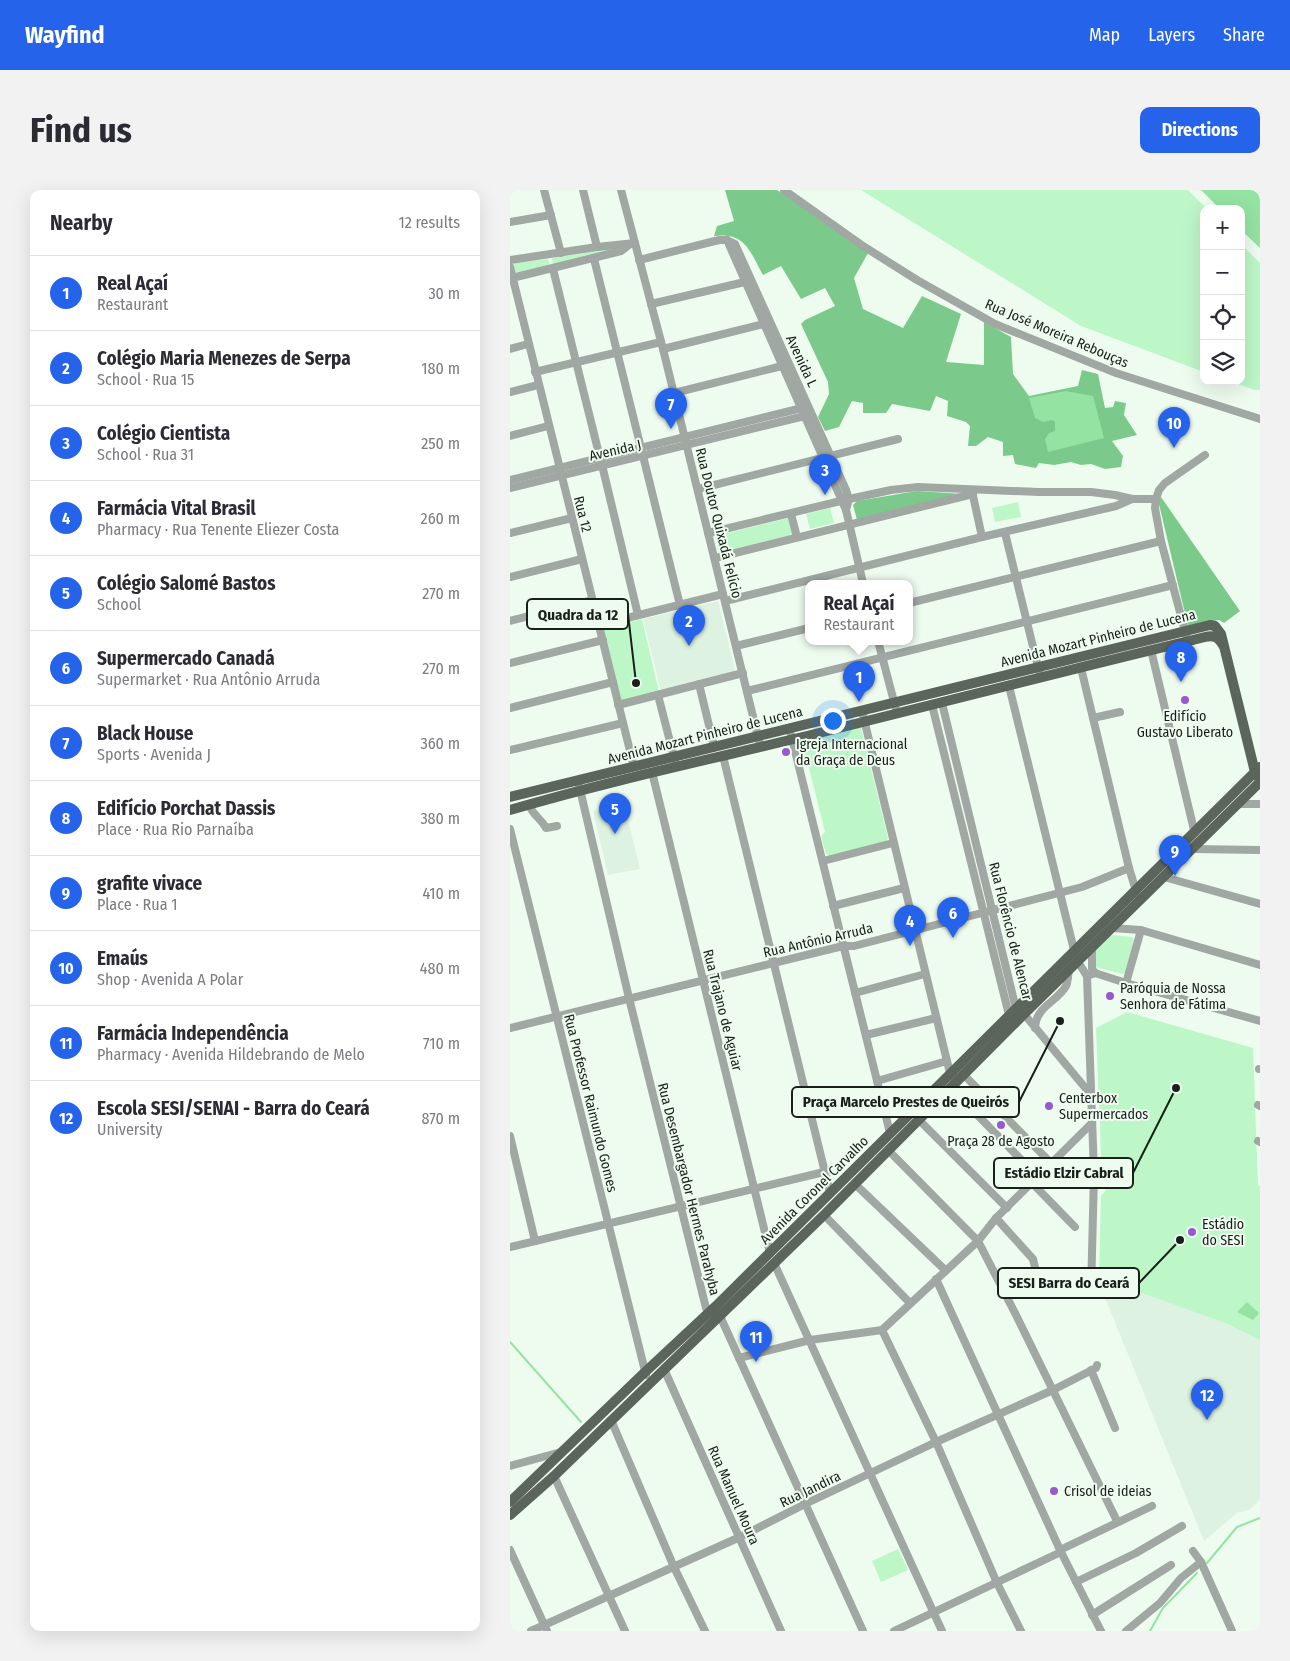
<!DOCTYPE html>
<meta charset="utf-8">
<style>
:root{--surface:#fff;--page:#f2f2f3;--text:#2b2b33;--muted:#7c7c81;--line:#e1e1e2;--accent:#2563eb}
body{margin:0;font-family:"Fira Sans Condensed",sans-serif;background:var(--page);color:var(--text)}
.controls{position:absolute;right:15px;top:15px;display:grid;overflow:hidden;border-radius:10px;box-shadow:0 5px 20px #0002}
.controls button{width:45px;height:45px;display:grid;place-items:center;padding:0;border:0;border-bottom:1px solid var(--line);background:var(--surface);color:var(--text);font:25px sans-serif}
.you{position:absolute;left:322px;top:530px;width:18px;height:18px;margin:-12px;border:4px solid #fff;border-radius:50%;background:#1a73e8;box-shadow:0 0 0 8px #1a73e833}
.badge{display:grid;place-items:center;width:32px;height:32px;border-radius:50%;background:var(--accent);color:#fff;font-size:16px;font-weight:700}
.pin{position:absolute;translate:-50% -41px;filter:drop-shadow(0 1px 2px #0008)}
.pin::after{content:'';position:absolute;top:26px;width:18px;height:15px;background:inherit;clip-path:polygon(0 0,100% 0,50% 100%)}
.popup{position:absolute;left:295px;top:390px;width:108px;height:65px;box-sizing:border-box;display:grid;place-content:center;border-radius:10px;background:var(--surface);filter:drop-shadow(0 1px 4px #0005);font-size:16px;white-space:nowrap;color:var(--muted)}
.popup b{font-size:19px;color:var(--text)}
.popup::after{content:'';position:absolute;left:50%;top:100%;margin-left:-10px;border:10px solid transparent;border-top-color:var(--surface)}
.list{margin:0;padding:0;list-style:none}
h2{display:flex;justify-content:space-between;align-items:center;height:65px;margin:0;padding:0 20px;font-size:21px}
h2 small{font-size:16px;font-weight:400;color:var(--muted)}
.list li{display:grid;grid-template-columns:32px 1fr auto;gap:15px;align-items:center;box-sizing:border-box;height:75px;padding:0 20px;border-top:1px solid var(--line)}
.list b{display:block;font-size:19px;white-space:nowrap}
.list p{margin:0;font-size:16px;white-space:nowrap;color:var(--muted)}
.list em{font-size:16px;font-style:normal;color:var(--muted)}
.icon{flex:none;width:28px;height:28px;fill:none;stroke:currentColor;stroke-width:2;stroke-linecap:round;stroke-linejoin:round}
.map{position:relative;flex:none;width:750px;height:1441px;overflow:hidden;border-radius:10px}
header{display:flex;align-items:center;gap:30px;box-sizing:border-box;height:70px;padding:0 25px;background:var(--accent);color:#fff}
header strong{font-size:24px}
nav{display:flex;gap:28px;margin-inline-start:auto;font-size:18px}
.intro{display:flex;align-items:center;justify-content:space-between;box-sizing:border-box;height:120px;padding:0 30px}
h1{margin:0;font-size:35px}
.button{padding:12px 22px;border-radius:10px;background:var(--accent);color:#fff;font-size:18px;font-weight:700}
main{display:flex;gap:30px;padding:0 30px}
aside{flex:1;background:var(--surface);border-radius:10px;box-shadow:0 5px 20px #0002}
.map>svg:first-child{display:block}
.built{fill:#def2e1}
.green{fill:#bdf6c7}
.forest{fill:#7bca8b}
.water{fill:#94e3a2}
.lines{fill:none;stroke-linecap:round;stroke-linejoin:round}
.stream{stroke:#94e3a2;stroke-width:2}
.minor{stroke:#a1a7a2;stroke-width:8}
.major{stroke:#5b655c;stroke-width:10}
.poi-dot{fill:#9858ce;stroke:#eefcf0;stroke-width:2}
.labels{text-anchor:middle;stroke-width:4;stroke-linejoin:round;paint-order:stroke}
.street-label{font-size:14px;fill:#1a1f1b;stroke:#eefcf0}
.poi-label{font-size:14px;fill:#1a1f1b;stroke:#eefcf0;text-anchor:start}
.leader{fill:none;stroke:#1a1f1b;stroke-width:2}
.callout-dot{fill:#1a1f1b;stroke:#eefcf0;stroke-width:2}
.callout{fill:#eefcf0;stroke:#1a1f1b;stroke-width:2}
.callout-label{font-size:15px;text-anchor:middle;font-weight:bold;fill:#1a1f1b}
</style>
<header>
<strong>Wayfind</strong>
<nav><a>Map</a><a>Layers</a><a>Share</a></nav>
</header>
<div class="intro"><h1>Find us</h1><a class="button">Directions</a></div>
<main>
<aside>
<h2>Nearby<small>12 results</small></h2>
<ul class="list">
<li><span class="badge">1</span><div><b>Real Açaí</b><p>Restaurant</p></div><em>30 m</em></li>
<li><span class="badge">2</span><div><b>Colégio Maria Menezes de Serpa</b><p>School · Rua 15</p></div><em>180 m</em></li>
<li><span class="badge">3</span><div><b>Colégio Cientista</b><p>School · Rua 31</p></div><em>250 m</em></li>
<li><span class="badge">4</span><div><b>Farmácia Vital Brasil</b><p>Pharmacy · Rua Tenente Eliezer Costa</p></div><em>260 m</em></li>
<li><span class="badge">5</span><div><b>Colégio Salomé Bastos</b><p>School</p></div><em>270 m</em></li>
<li><span class="badge">6</span><div><b>Supermercado Canadá</b><p>Supermarket · Rua Antônio Arruda</p></div><em>270 m</em></li>
<li><span class="badge">7</span><div><b>Black House</b><p>Sports · Avenida J</p></div><em>360 m</em></li>
<li><span class="badge">8</span><div><b>Edifício Porchat Dassis</b><p>Place · Rua Rio Parnaíba</p></div><em>380 m</em></li>
<li><span class="badge">9</span><div><b>grafite vivace</b><p>Place · Rua 1</p></div><em>410 m</em></li>
<li><span class="badge">10</span><div><b>Emaús</b><p>Shop · Avenida A Polar</p></div><em>480 m</em></li>
<li><span class="badge">11</span><div><b>Farmácia Independência</b><p>Pharmacy · Avenida Hildebrando de Melo</p></div><em>710 m</em></li>
<li><span class="badge">12</span><div><b>Escola SESI/SENAI - Barra do Ceará</b><p>University</p></div><em>870 m</em></li>
</ul>
</aside>
<div class="map">
<svg width="750" height="1441" viewBox="0 0 750 1441">
<rect width="100%" height="100%" fill="#eefcf0"/>
<!-- built -->
<g class="built">
<polygon points="208,411 226,483 151,502 133,429"/>
<polygon points="114,614 130,679 98,685 83,621"/>
<polygon points="589,1093 612,1096 715,1133 750,1150 750,1310 739,1320 727,1323 694,1351"/>
</g>
<!-- green -->
<g class="green">
<polygon points="351,0 678,0 697,19 694,19 694,182 571,136"/>
<polygon points="731,54 750,73 750,200 744,200 720,191 731,191"/>
<polygon points="114,57 43,76 42,68"/>
<polygon points="38,69 40,77 5,84 3,73"/>
<polygon points="508,312 511,327 485,332 482,318"/>
<polygon points="320,318 324,333 300,339 296,324"/>
<polygon points="279,328 283,346 209,363 205,346"/>
<polygon points="132,429 149,502 110,511 93,439"/>
<polygon points="346,535 351,538 378,648 375,653 321,667 316,664 311,646 315,642 298,574 293,572 288,551"/>
<polygon points="604,745 622,747 624,750 615,782 613,784 585,777 586,759 600,746"/>
<polygon points="617,822 743,858 748,996 750,996 750,1150 715,1133 612,1096 589,1093 591,1006 596,1000 591,995 591,964 586,838"/>
<polygon points="388,1359 398,1380 371,1392 362,1371"/>
</g>
<!-- forest -->
<g class="forest">
<path d="M215,0H267L303,22L358,63L344,88L353,119L393,138L412,106L451,124L436,172L474,175V132L501,147L503,184L519,206L568,196L572,180L588,184L595,218L603,217L605,211L616,213L614,225L627,245L602,251L613,266L611,277L595,279L581,274L571,275L561,272L544,275L529,273L526,278L505,274L503,265L493,266V252L478,247L466,256H458L460,236L456,232L437,226L438,211L426,206L420,221L382,214L376,223H353V213L342,211L329,237L315,241L308,227L319,204L318,192L291,134L295,130L325,116L315,98L291,109L271,76L253,85C240,62 236,42 204,46L207,36L224,31Z"/>
<polygon points="407,301 453,304 347,330 343,315 347,311"/>
<polygon points="651,307 730,421 714,433 709,430 678,436 648,310"/>
</g>
<!-- water -->
<g class="water">
<polygon points="691,0 750,0 750,58 731,40 731,19 710,19"/>
<polygon points="556,201 583,206 594,248 538,262 535,249 539,243 545,241 545,232 542,230 533,232 525,228 519,208"/>
<polygon points="737,1112 749,1123 743,1130 727,1122"/>
</g>
<g class="lines">
<!-- stream -->
<g class="stream">
<polyline points="0,1152 71,1232"/>
<polyline points="697,1373 727,1337 750,1328"/>
<polyline points="640,1441 653,1418 687,1383"/>
</g>
<!-- minor -->
<g class="minor">
<polyline points="34,0 51,63"/>
<polyline points="73,0 87,57"/>
<polyline points="111,0 153,159 249,551"/>
<polyline points="274,0 353,56 407,90 485,134 606,183 750,229"/>
<polyline points="0,32 41,25"/>
<polyline points="217,50 336,320 353,393"/>
<polyline points="84,69 131,258"/>
<polyline points="0,70 87,57 125,53"/>
<polyline points="129,70 209,50 217,50 225,54 336,300 339,309 336,320"/>
<polyline points="0,77 124,577"/>
<polyline points="43,79 90,268"/>
<polyline points="2,88 111,61 120,54"/>
<polyline points="141,114 239,91"/>
<polyline points="0,159 18,154"/>
<polyline points="153,159 258,133"/>
<polyline points="25,182 151,152"/>
<polyline points="0,202 28,195"/>
<polyline points="164,203 276,175"/>
<polyline points="0,246 38,236"/>
<polyline points="133,266 170,415"/>
<polyline points="92,275 128,425"/>
<polyline points="0,290 296,217"/>
<polyline points="0,298 299,225"/>
<polyline points="188,299 388,249"/>
<polyline points="462,301 472,347"/>
<polyline points="281,324 287,347"/>
<polyline points="0,343 62,328"/>
<polyline points="198,343 339,309 381,300 408,297 529,302 581,302 605,305 622,309 646,309"/>
<polyline points="495,343 529,481"/>
<polyline points="205,368 463,304"/>
<polyline points="0,387 72,369"/>
<polyline points="215,411 472,347 606,316 622,309"/>
<polyline points="399,413 651,351"/>
<polyline points="0,431 82,410"/>
<polyline points="89,435 213,404"/>
<polyline points="676,445 651,351 645,318 646,309 649,300 655,293 695,265"/>
<polyline points="368,451 387,523"/>
<polyline points="226,456 299,438"/>
<polyline points="641,460 684,640"/>
<polyline points="0,473 93,450"/>
<polyline points="571,478 619,678 627,704"/>
<polyline points="189,494 204,556"/>
<polyline points="499,496 563,756 568,772 577,786 584,984 581,1102"/>
<polyline points="237,501 663,395"/>
<polyline points="148,505 165,571"/>
<polyline points="432,513 506,819 514,824 582,906"/>
<polyline points="108,515 233,483"/>
<polyline points="422,515 499,825"/>
<polyline points="0,518 103,492"/>
<polyline points="352,521 437,871 440,883 444,887"/>
<polyline points="583,528 610,522"/>
<polyline points="281,545 380,943"/>
<polyline points="0,560 113,533"/>
<polyline points="213,566 320,1003"/>
<polyline points="142,582 260,1063"/>
<polyline points="68,591 119,808 196,1118 210,1126 353,1441"/>
<polyline points="729,614 750,614"/>
<path d="M19,615C24,627 31,628 36,638L47,636"/>
<polyline points="0,639 136,1185"/>
<polyline points="682,659 750,660"/>
<polyline points="313,671 383,653"/>
<polyline points="654,687 750,714"/>
<polyline points="323,716 394,698"/>
<polyline points="602,738 631,740 750,775"/>
<polyline points="582,758 582,779 585,783"/>
<polyline points="577,786 585,783 616,793 750,831"/>
<polyline points="616,793 631,740"/>
<polyline points="345,803 415,784"/>
<polyline points="0,838 333,756 344,756 572,697 619,678"/>
<path d="M525,838C526,816 547,812 556,796C558,792 558,785 559,780"/>
<polyline points="356,845 426,828"/>
<polyline points="749,879 750,879"/>
<polyline points="454,885 541,973"/>
<polyline points="367,891 437,871"/>
<polyline points="441,898 528,987"/>
<polyline points="748,915 750,916"/>
<polyline points="409,930 497,1018"/>
<polyline points="0,946 25,1051"/>
<polyline points="748,951 750,952"/>
<polyline points="379,961 468,1051 506,1125 607,1331"/>
<polyline points="522,993 565,1037"/>
<polyline points="345,994 435,1080"/>
<polyline points="314,1025 400,1113"/>
<polyline points="486,1028 523,1069 532,1105"/>
<polyline points="0,1057 314,982"/>
<polyline points="264,1073 432,1441"/>
<polyline points="426,1089 551,1362 591,1441"/>
<polyline points="372,1140 426,1252 487,1393 511,1441"/>
<polyline points="229,1168 300,1150 372,1140 468,1051 486,1028 582,933"/>
<polyline points="154,1179 271,1441"/>
<polyline points="581,1180 605,1238"/>
<polyline points="101,1230 164,1377 195,1441"/>
<polyline points="0,1276 51,1262"/>
<polyline points="44,1286 115,1441"/>
<polyline points="0,1360 37,1441"/>
<polyline points="550,1360 642,1316"/>
<polyline points="683,1361 691,1372 722,1441"/>
<polyline points="566,1392 626,1363 672,1336"/>
<polyline points="582,1425 661,1375"/>
<polyline points="21,1441 230,1347 295,1314 426,1252 543,1200 586,1178 587,1175"/>
<polyline points="384,1441 551,1362"/>
<polyline points="616,1441 650,1413 671,1388 691,1372"/>
</g>
<!-- major -->
<g class="major">
<polyline points="0,607 700,435 705,436 711,444 745,582 747,586"/>
<path d="M0,620C102,590 206,568 309,543C437,511 566,478 695,447C704,445 708,447 713,455"/>
<polyline points="0,1312 134,1183 205,1117 750,577"/>
<polyline points="0,1325 44,1286 314,1025 514,824 750,592"/>
</g>
</g>
<!-- markers -->
<g class="poi-dot">
<circle cx="675" cy="510" r="5"/>
<circle cx="276" cy="562" r="5"/>
<circle cx="600" cy="806" r="5"/>
<circle cx="539" cy="916" r="5"/>
<circle cx="491" cy="935" r="5"/>
<circle cx="682" cy="1042" r="5"/>
<circle cx="544" cy="1301" r="5"/>
</g>
<g class="labels">
<!-- street labels -->
<g class="street-label">
<text transform="translate(547 143) rotate(23)" y="5">Rua José Moreira Rebouças</text>
<text transform="translate(292 171) rotate(65)" y="5">Avenida L</text>
<text transform="translate(105 260) rotate(-13)" y="5">Avenida J</text>
<text transform="translate(73 324) rotate(76)" y="5">Rua 12</text>
<text transform="translate(209 333) rotate(76)" y="5">Rua Doutor Quixadá Felício</text>
<text transform="translate(588 448) rotate(-14)" y="5">Avenida Mozart Pinheiro de Lucena</text>
<text transform="translate(195 545) rotate(-14)" y="5">Avenida Mozart Pinheiro de Lucena</text>
<text transform="translate(501 741) rotate(76)" y="5">Rua Florêncio de Alencar</text>
<text transform="translate(308 750) rotate(-13)" y="5">Rua Antônio Arruda</text>
<text transform="translate(213 820) rotate(76)" y="5">Rua Trajano de Aguiar</text>
<text transform="translate(81 913) rotate(76)" y="5">Rua Professor Raimundo Gomes</text>
<text transform="translate(179 999) rotate(76)" y="5">Rua Desembargador Hermes Parahyba</text>
<text transform="translate(304 1000) rotate(-45)" y="5">Avenida Coronel Carvalho</text>
<text transform="translate(300 1299) rotate(-26)" y="5">Rua Jandira</text>
<text transform="translate(224 1305) rotate(66)" y="5">Rua Manuel Moura</text>
</g>
<!-- poi labels -->
<g class="poi-label">
<text x="675" y="531" text-anchor="middle">Edifício<tspan x="675" dy="16">Gustavo Liberato</tspan></text>
<text x="286" y="559">Igreja Internacional<tspan x="286" dy="16">da Graça de Deus</tspan></text>
<text x="610" y="803">Paróquia de Nossa<tspan x="610" dy="16">Senhora de Fátima</tspan></text>
<text x="549" y="913">Centerbox<tspan x="549" dy="16">Supermercados</tspan></text>
<text x="491" y="956" text-anchor="middle">Praça 28 de Agosto</text>
<text x="692" y="1039">Estádio<tspan x="692" dy="16">do SESI</tspan></text>
<text x="554" y="1306">Crisol de ideias</text>
</g>
</g>
<!-- callouts -->
<path class="leader" d="M126 493L118 424M550 831L509 912M666 898L623 983M670 1050L629 1093"/>
<g class="callout-dot">
<circle cx="126" cy="493" r="5"/>
<circle cx="550" cy="831" r="5"/>
<circle cx="666" cy="898" r="5"/>
<circle cx="670" cy="1050" r="5"/>
</g>
<g class="callout">
<rect x="17" y="409" width="101" height="30" rx="5"/>
<rect x="282" y="897" width="227" height="30" rx="5"/>
<rect x="484" y="968" width="139" height="30" rx="5"/>
<rect x="488" y="1078" width="141" height="30" rx="5"/>
</g>
<g class="callout-label">
<text x="68" y="430">Quadra da 12</text>
<text x="396" y="917">Praça Marcelo Prestes de Queirós</text>
<text x="554" y="988">Estádio Elzir Cabral</text>
<text x="559" y="1098">SESI Barra do Ceará</text>
</g>
</svg>
<div class="controls">
<button>+</button>
<button>−</button>
<button><svg class="icon" aria-label="locate" viewBox="0 0 24 24"><circle cx="12" cy="12" r="6"/><path d="M12 2v4M12 18v4M2 12h4M18 12h4"/></svg></button>
<button><svg class="icon" aria-label="layers" viewBox="0 0 24 24"><path d="M12 4l9 5-9 5-9-5zM3 14l9 5 9-5"/></svg></button>
</div>
<div class="you"></div>
<div class="pin badge" style="left:349px;top:512px">1</div>
<div class="popup"><b>Real Açaí</b>Restaurant</div>
<div class="pin badge" style="left:179px;top:456px">2</div>
<div class="pin badge" style="left:315px;top:305px">3</div>
<div class="pin badge" style="left:400px;top:756px">4</div>
<div class="pin badge" style="left:105px;top:644px">5</div>
<div class="pin badge" style="left:443px;top:748px">6</div>
<div class="pin badge" style="left:161px;top:239px">7</div>
<div class="pin badge" style="left:671px;top:492px">8</div>
<div class="pin badge" style="left:665px;top:686px">9</div>
<div class="pin badge" style="left:664px;top:258px">10</div>
<div class="pin badge" style="left:246px;top:1172px">11</div>
<div class="pin badge" style="left:697px;top:1230px">12</div>
</div>
</main>
